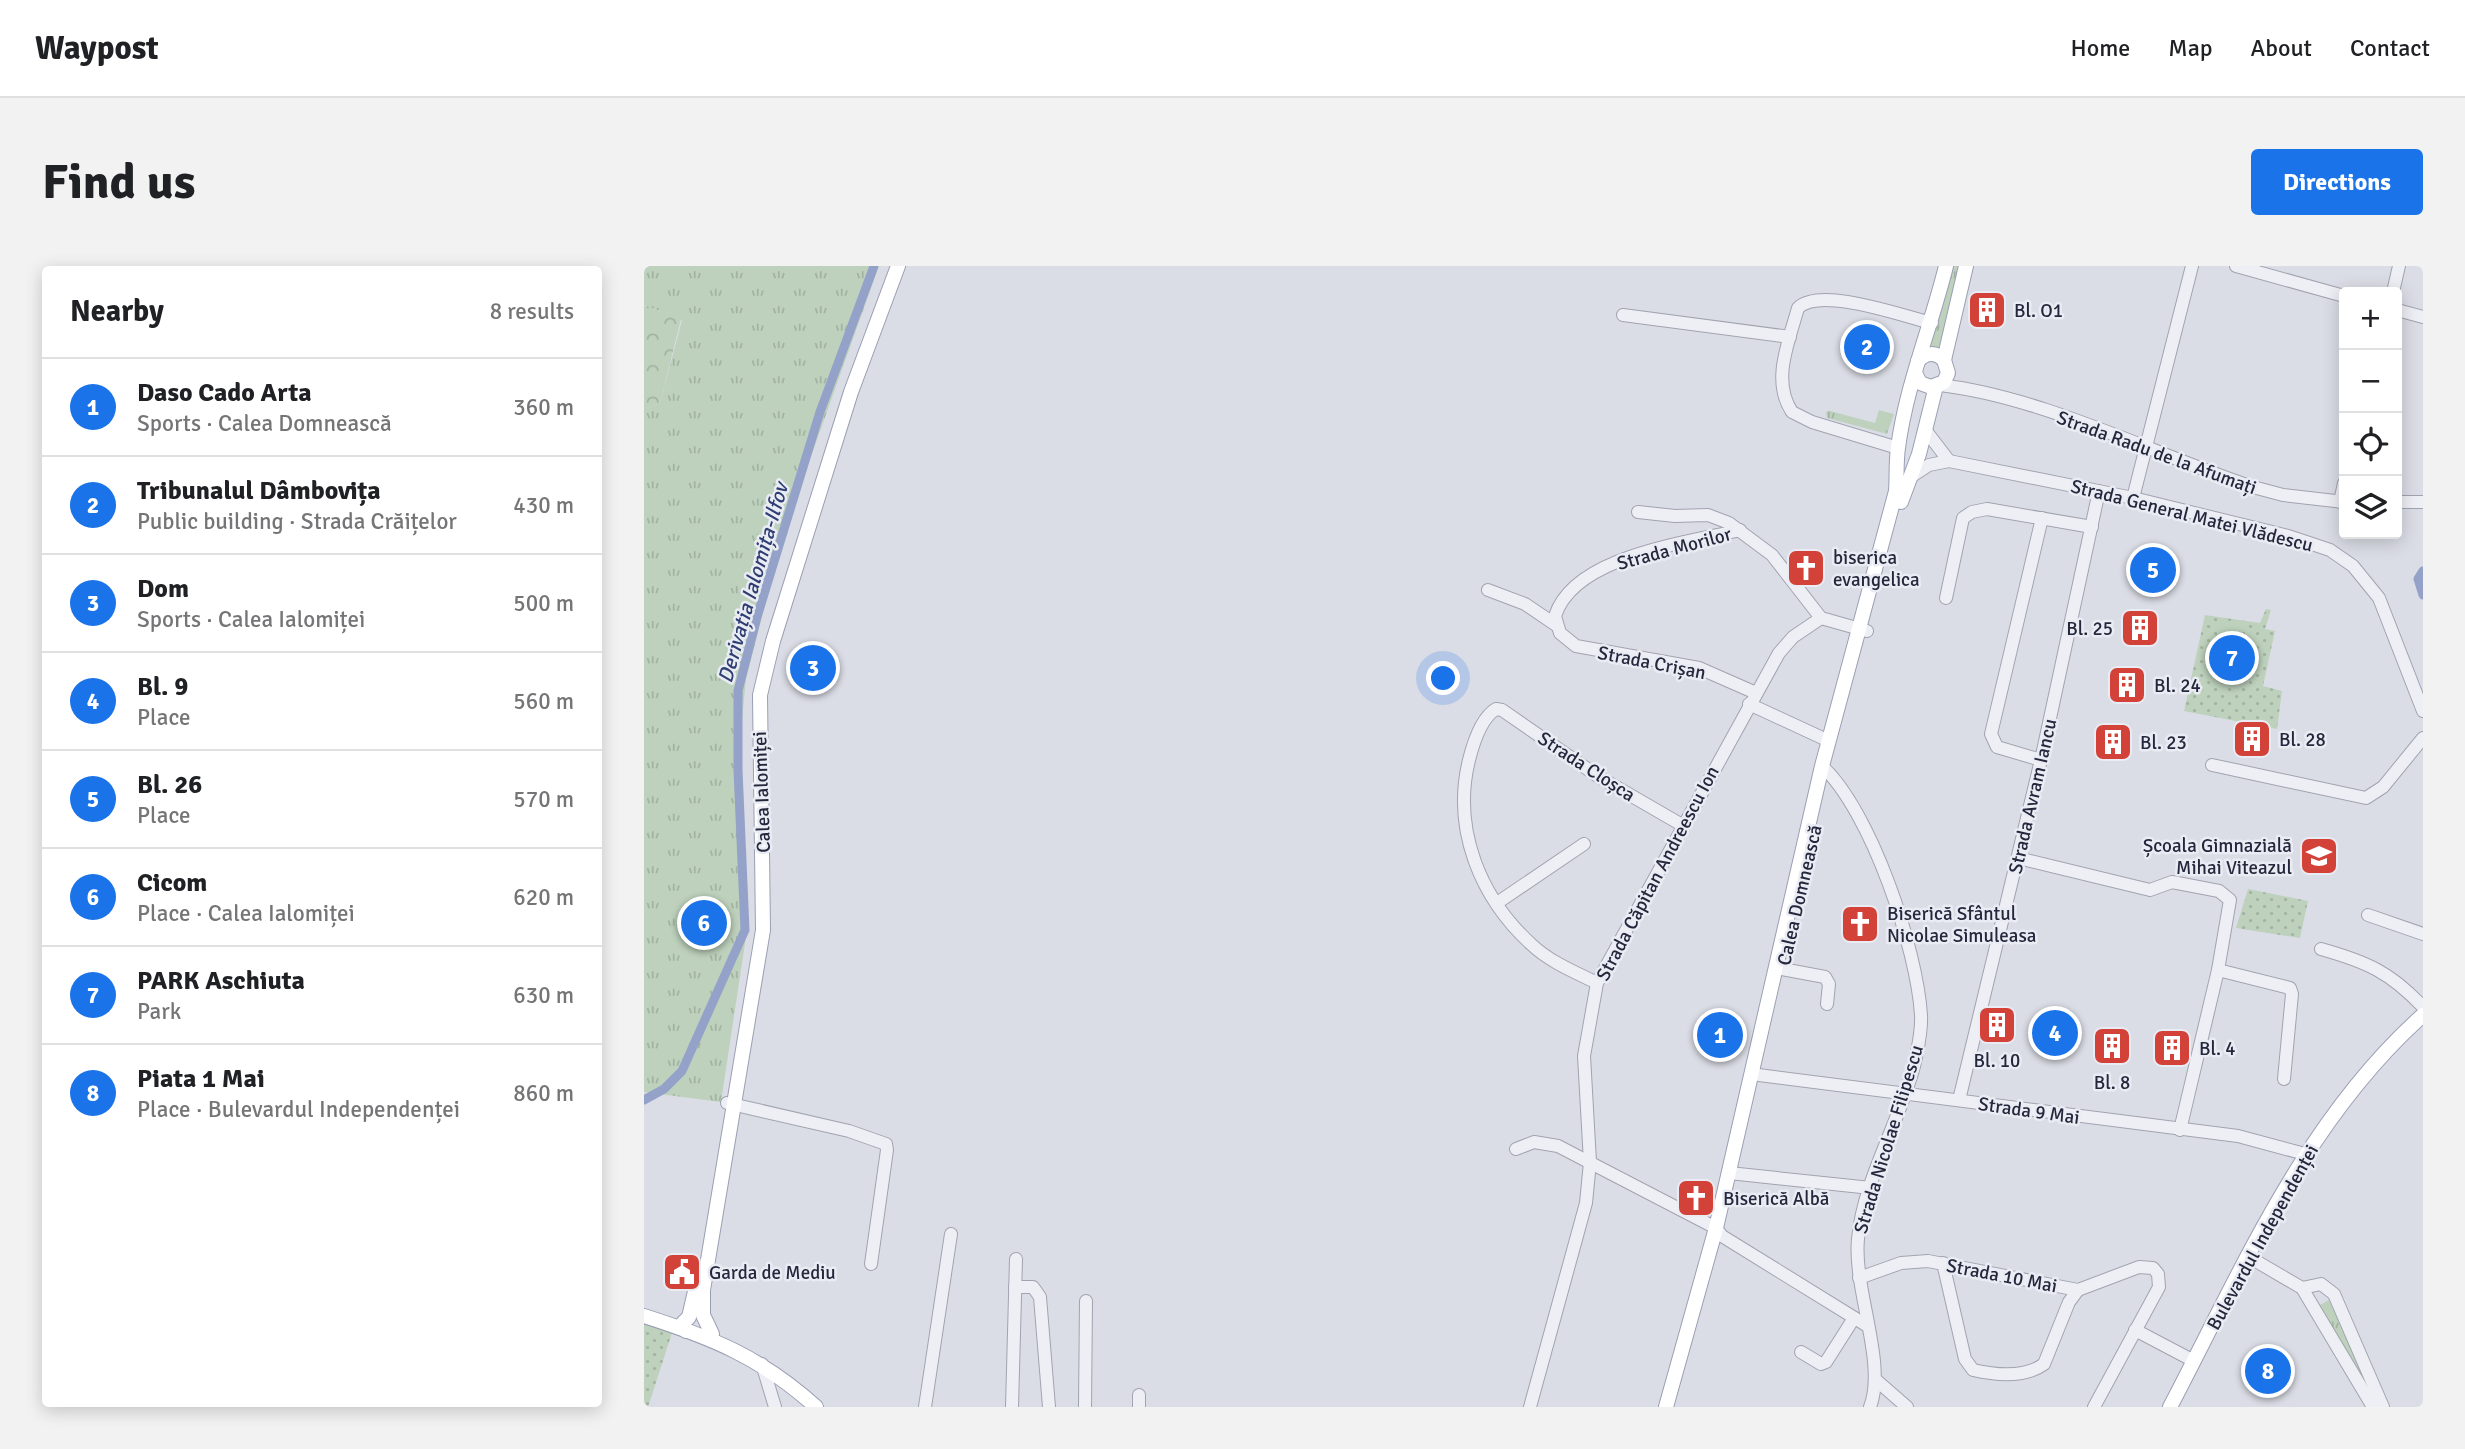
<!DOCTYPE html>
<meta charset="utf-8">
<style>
:root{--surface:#fff;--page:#f2f2f2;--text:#202124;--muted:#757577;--line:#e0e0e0;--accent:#1a73e8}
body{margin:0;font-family:Signika,sans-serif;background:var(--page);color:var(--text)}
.controls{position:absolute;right:21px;top:21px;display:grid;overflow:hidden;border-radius:7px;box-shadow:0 4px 18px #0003}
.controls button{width:63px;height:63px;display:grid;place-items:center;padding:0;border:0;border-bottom:2px solid var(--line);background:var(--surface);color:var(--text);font:35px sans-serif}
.you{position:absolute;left:800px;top:413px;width:24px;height:24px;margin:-18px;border:5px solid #fff;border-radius:50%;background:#1a73e8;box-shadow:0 0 0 10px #1a73e833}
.badge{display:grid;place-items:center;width:46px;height:46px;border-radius:50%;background:var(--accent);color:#fff;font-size:23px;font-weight:700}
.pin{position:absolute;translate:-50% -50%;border:4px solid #fff;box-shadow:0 2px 7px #0006}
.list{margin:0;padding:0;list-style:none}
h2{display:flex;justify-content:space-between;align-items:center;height:91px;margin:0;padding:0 28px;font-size:30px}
h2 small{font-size:23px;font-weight:400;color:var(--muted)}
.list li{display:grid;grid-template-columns:46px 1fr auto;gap:21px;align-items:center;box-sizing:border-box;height:98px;padding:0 28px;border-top:2px solid var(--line)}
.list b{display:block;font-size:26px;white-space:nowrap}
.list p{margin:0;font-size:23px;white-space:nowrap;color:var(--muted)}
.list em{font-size:23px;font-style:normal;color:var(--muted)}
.icon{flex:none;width:38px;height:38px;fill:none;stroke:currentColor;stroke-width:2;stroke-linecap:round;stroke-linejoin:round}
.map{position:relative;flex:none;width:1779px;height:1141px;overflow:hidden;border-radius:7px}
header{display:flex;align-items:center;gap:42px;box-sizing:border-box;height:98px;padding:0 35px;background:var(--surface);border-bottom:2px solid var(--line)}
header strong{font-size:33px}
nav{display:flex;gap:38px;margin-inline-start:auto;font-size:24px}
.intro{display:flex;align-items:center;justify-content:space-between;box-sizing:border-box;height:168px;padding:0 42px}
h1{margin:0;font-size:49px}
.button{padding:18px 32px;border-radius:7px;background:var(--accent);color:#fff;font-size:24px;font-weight:700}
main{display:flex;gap:42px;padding:0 42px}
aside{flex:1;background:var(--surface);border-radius:7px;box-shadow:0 4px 18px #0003}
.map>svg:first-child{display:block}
.grass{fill:url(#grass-tufts)}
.forest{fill:url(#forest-crowns)}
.park{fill:url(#park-dots)}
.pitch{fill:#bdd1bc}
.water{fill:#94a2c9}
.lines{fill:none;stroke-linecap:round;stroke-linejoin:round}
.canal{stroke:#94a2c9;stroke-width:9}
.minor-casing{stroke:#a1a3b0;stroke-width:14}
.major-casing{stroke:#9a9fb3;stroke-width:16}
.minor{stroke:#eeeff5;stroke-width:12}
.major{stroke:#fff;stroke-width:14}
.labels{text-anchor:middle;stroke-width:5;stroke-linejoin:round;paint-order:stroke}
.poi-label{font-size:19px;fill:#25283d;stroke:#eaecf4;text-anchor:start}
.street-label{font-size:19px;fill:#25283d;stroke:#eaecf4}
.water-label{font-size:21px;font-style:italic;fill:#2e3e72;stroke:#eaecf4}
</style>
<header>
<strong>Waypost</strong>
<nav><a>Home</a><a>Map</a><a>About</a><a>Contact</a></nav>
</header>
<div class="intro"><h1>Find us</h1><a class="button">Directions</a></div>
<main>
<aside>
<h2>Nearby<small>8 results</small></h2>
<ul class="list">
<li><span class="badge">1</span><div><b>Daso Cado Arta</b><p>Sports · Calea Domnească</p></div><em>360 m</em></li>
<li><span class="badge">2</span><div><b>Tribunalul Dâmbovița</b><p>Public building · Strada Crăițelor</p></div><em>430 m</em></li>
<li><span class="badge">3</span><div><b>Dom</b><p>Sports · Calea Ialomiței</p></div><em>500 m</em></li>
<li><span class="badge">4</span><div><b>Bl. 9</b><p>Place</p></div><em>560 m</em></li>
<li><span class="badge">5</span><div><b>Bl. 26</b><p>Place</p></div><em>570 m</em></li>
<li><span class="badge">6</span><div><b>Cicom</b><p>Place · Calea Ialomiței</p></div><em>620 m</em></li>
<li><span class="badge">7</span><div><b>PARK Aschiuta</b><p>Park</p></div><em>630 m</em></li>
<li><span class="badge">8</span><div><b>Piata 1 Mai</b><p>Place · Bulevardul Independenței</p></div><em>860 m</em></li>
</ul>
</aside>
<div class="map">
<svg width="1779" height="1141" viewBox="0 0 1779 1141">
<defs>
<pattern id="grass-tufts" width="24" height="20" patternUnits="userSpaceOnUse" patternTransform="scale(1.75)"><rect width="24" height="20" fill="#bdd1bc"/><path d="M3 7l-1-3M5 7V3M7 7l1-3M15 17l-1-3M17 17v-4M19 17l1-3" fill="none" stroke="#a2b3a2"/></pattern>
<pattern id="forest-crowns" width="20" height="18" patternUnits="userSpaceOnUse" patternTransform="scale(1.75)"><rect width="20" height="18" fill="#bdd1bc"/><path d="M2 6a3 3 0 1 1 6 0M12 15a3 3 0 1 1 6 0" fill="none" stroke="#a2b3a2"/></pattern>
<pattern id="park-dots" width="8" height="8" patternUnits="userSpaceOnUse" patternTransform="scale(1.75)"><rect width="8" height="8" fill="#bdd1bc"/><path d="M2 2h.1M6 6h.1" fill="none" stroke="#a2b3a2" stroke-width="1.8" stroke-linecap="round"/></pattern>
</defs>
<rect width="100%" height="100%" fill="#dbdde6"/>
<!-- grass -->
<g class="grass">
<polygon points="0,0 235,0 165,196 126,320 102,413 95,484 103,664 77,836 0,826 0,142 16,137 38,54 0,39"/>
<polygon points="1307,0 1318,0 1296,86 1285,84"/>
<polygon points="1235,144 1250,148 1243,168 1183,152 1182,146 1186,145 1231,157"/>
<polygon points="1685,1034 1735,1141 1674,1040"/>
</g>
<!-- forest -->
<polygon class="forest" points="0,39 37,53 16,137 0,142"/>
<!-- park -->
<g class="park">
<polygon points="1622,343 1627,344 1621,363 1631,365 1619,420 1638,425 1633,463 1540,445 1561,349 1616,357"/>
<polygon points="1604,623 1664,635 1656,672 1592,662"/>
<polygon points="0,1058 28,1067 4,1141 0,1141"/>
</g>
<!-- pitch -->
<polygon class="pitch" points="1578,356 1599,358 1591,397 1571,394"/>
<!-- water -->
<circle class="water" cx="169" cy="400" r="11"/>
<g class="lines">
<!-- canal -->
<g class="canal">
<polyline points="1779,305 1774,313 1779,329"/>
<polyline points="0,834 20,823 38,805 101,664 94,504 94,425 113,351 176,146 230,0"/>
</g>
<defs>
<g id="minor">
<polyline points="1592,0 1700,30"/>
<polyline points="1749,26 1755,0"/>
<polyline points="1753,44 1779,51"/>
<polyline points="979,49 1146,71"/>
<path d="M1296,119C1399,131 1509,188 1609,221L1639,229L1700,236"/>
<polyline points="1282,165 1305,195"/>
<path d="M1254,182L1168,156L1148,146C1127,115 1145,75 1154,42C1177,20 1258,50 1288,57"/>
<polyline points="1265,212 1285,199 1305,195 1489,232 1644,270 1686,284 1709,300 1735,332 1779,445"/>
<polyline points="1489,232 1548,0"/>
<polyline points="1696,236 1700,217"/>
<polyline points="1753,236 1779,236"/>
<polyline points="994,246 1031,250 1064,249 1085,257 1128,289 1177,352 1223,365"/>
<path d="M1096,264C1042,277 930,290 911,350L916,367L932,380L1055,402L1112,427"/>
<polyline points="844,324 881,338 912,359"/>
<polyline points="1302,332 1319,252 1328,246 1343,243 1448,261"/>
<polyline points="1105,438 1185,475"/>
<polyline points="1397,494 1353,481 1347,468 1398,252"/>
<polyline points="1568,499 1722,532 1739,521 1779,472"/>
<path d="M1178,500C1227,545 1273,683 1277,749C1278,765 1274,781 1271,796C1257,854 1219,914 1214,973C1209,1023 1243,1097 1226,1141"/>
<polyline points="1374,592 1506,624 1528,616 1575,625 1586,634 1574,704 1536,864"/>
<polyline points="853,637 940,578"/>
<polyline points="1724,649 1779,668"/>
<path d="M1677,683C1723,696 1746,706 1779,741"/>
<polyline points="1138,703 1181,711 1185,718 1183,738"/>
<polyline points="1574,704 1646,722 1648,728 1640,813"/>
<path d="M953,717C931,706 906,696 888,679C836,632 808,563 825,494C829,478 837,452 852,443L858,444L955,511L1038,559"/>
<polyline points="1107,808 1594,870 1661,888"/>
<polyline points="1315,834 1397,494 1455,225"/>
<polyline points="83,837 205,865 242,878 243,884 227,998"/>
<polyline points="872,883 890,876 914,880 1072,962 1078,970 1222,1059"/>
<polyline points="1085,907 1227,922"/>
<polyline points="1605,991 1658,1022 1729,1141"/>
<path d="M1299,997L1321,1093L1329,1104C1351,1109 1381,1112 1400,1098L1425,1036L1434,1024"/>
<polyline points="1215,1012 1257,997 1284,995 1434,1024 1495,1001 1509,1002 1514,1008 1515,1021 1450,1141"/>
<polyline points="371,1021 389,1021 396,1031 405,1141"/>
<polyline points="1658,1022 1677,1018 1690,1028 1739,1141"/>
<polyline points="1491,1064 1550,1095"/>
<polyline points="1157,1086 1177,1098 1182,1096 1210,1052"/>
<polyline points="118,1098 131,1141"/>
<polyline points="1232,1114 1263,1141"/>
<polyline points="281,1141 307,968"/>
<polyline points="368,1141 372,993"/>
<polyline points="441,1141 442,1035"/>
<polyline points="495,1141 495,1129"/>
<polyline points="886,1141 942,937 946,896 940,790 953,717 1135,387 1149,371 1177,352"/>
</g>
<g id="major">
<polyline points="1300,94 1322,0"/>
<path d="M1271,107L1276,117L1287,121L1300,116L1304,107L1300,94C1292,86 1282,86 1274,95"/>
<polyline points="1257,236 1275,188 1292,120"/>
<path d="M0,1050C69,1072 118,1092 172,1141"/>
<polyline points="42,1065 39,1057 45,1051 52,1021"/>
<polyline points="68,1068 59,1049 59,1024 119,664 116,429 129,375 207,126 254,0"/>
<path d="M1022,1141L1072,962L1178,500L1252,225C1253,211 1252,195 1254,182C1262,120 1287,61 1302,0"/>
<path d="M1526,1141C1598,1004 1661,854 1779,749"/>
</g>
</defs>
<!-- minor casing -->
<use href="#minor" class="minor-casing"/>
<!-- major casing -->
<use href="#major" class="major-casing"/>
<!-- minor -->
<use href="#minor" class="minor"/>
<!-- major -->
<use href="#major" class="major"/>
</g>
<!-- icons -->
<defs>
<symbol id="building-square" viewBox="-11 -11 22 22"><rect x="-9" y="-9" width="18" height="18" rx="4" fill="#d34239" stroke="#eaecf4"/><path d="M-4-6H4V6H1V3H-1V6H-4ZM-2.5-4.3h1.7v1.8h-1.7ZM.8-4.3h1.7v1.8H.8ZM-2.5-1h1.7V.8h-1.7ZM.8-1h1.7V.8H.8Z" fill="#fff"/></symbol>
<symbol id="church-square" viewBox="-11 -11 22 22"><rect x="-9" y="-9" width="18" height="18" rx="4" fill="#d34239" stroke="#eaecf4"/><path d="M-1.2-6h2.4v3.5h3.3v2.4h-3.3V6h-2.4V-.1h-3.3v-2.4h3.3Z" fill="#fff"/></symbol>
<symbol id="school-square" viewBox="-11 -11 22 22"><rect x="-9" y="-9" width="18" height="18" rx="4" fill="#d34239" stroke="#eaecf4"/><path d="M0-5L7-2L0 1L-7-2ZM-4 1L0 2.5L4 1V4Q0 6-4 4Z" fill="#fff"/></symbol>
<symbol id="civic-square" viewBox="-11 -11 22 22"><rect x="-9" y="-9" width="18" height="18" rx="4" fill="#d34239" stroke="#eaecf4"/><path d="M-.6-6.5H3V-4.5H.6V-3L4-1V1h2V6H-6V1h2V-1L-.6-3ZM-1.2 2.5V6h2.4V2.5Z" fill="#fff"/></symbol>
</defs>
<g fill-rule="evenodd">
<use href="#building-square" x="1321" y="22" width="44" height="44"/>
<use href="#church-square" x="1140" y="280" width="44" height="44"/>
<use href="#building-square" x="1474" y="340" width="44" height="44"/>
<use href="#building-square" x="1461" y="397" width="44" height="44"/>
<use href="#building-square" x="1586" y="451" width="44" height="44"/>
<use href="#building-square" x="1447" y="454" width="44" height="44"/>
<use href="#school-square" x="1653" y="568" width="44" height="44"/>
<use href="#church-square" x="1194" y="636" width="44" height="44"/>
<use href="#building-square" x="1331" y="737" width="44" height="44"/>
<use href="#building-square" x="1446" y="758" width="44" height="44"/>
<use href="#building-square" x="1506" y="760" width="44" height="44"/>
<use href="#church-square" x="1030" y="910" width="44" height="44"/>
<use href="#civic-square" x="16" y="984" width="44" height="44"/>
</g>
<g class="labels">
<!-- poi labels -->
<g class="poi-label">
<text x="1370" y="51">Bl. O1</text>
<text x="1189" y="298">biserica<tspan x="1189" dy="22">evangelica</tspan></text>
<text x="1469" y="369" text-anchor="end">Bl. 25</text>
<text x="1510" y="426">Bl. 24</text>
<text x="1635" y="480">Bl. 28</text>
<text x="1496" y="483">Bl. 23</text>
<text x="1648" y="586" text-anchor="end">Școala Gimnazială<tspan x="1648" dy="22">Mihai Viteazul</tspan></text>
<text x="1243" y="654">Biserică Sfântul<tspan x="1243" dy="22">Nicolae Simuleasa</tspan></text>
<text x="1555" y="789">Bl. 4</text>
<text x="1353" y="801" text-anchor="middle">Bl. 10</text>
<text x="1468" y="823" text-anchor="middle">Bl. 8</text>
<text x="1079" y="939">Biserică Albă</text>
<text x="65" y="1013">Garda de Mediu</text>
</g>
<!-- street labels -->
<g class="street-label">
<text transform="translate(1513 186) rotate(20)" y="7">Strada Radu de la Afumați</text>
<text transform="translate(1548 249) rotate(14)" y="7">Strada General Matei Vlădescu</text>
<text transform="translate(1030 282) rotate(-15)" y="7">Strada Morilor</text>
<text transform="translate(1008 396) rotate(11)" y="7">Strada Crișan</text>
<text transform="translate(943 500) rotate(33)" y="7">Strada Cloșca</text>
<text transform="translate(117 526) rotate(-92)" y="7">Calea Ialomiței</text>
<text transform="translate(1388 530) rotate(-77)" y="7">Strada Avram Iancu</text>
<text transform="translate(1013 607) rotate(-62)" y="7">Strada Căpitan Andreescu Ion</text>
<text transform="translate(1155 629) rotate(-77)" y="7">Calea Domnească</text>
<text transform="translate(1385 844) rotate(8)" y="7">Strada 9 Mai</text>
<text transform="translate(1244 873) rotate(-73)" y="7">Strada Nicolae Filipescu</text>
<text transform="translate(1618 971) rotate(-61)" y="7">Bulevardul Independenței</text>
<text transform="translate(1358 1009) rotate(11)" y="7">Strada 10 Mai</text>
</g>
<!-- water labels -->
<g class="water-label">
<text transform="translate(109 317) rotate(-74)" y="7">Derivația Ialomița-Ilfov</text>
</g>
</g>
</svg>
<div class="controls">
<button>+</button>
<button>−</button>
<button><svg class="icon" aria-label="locate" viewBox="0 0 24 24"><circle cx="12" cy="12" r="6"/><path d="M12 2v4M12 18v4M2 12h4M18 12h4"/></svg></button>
<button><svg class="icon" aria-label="layers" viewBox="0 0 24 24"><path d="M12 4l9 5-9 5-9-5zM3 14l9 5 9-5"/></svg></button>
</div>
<div class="you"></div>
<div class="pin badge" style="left:1076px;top:769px">1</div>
<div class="pin badge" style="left:1223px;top:81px">2</div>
<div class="pin badge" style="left:169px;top:402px">3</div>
<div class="pin badge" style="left:1411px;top:767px">4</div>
<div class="pin badge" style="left:1509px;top:304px">5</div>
<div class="pin badge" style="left:60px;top:657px">6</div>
<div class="pin badge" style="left:1588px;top:392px">7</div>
<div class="pin badge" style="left:1624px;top:1105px">8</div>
</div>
</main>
